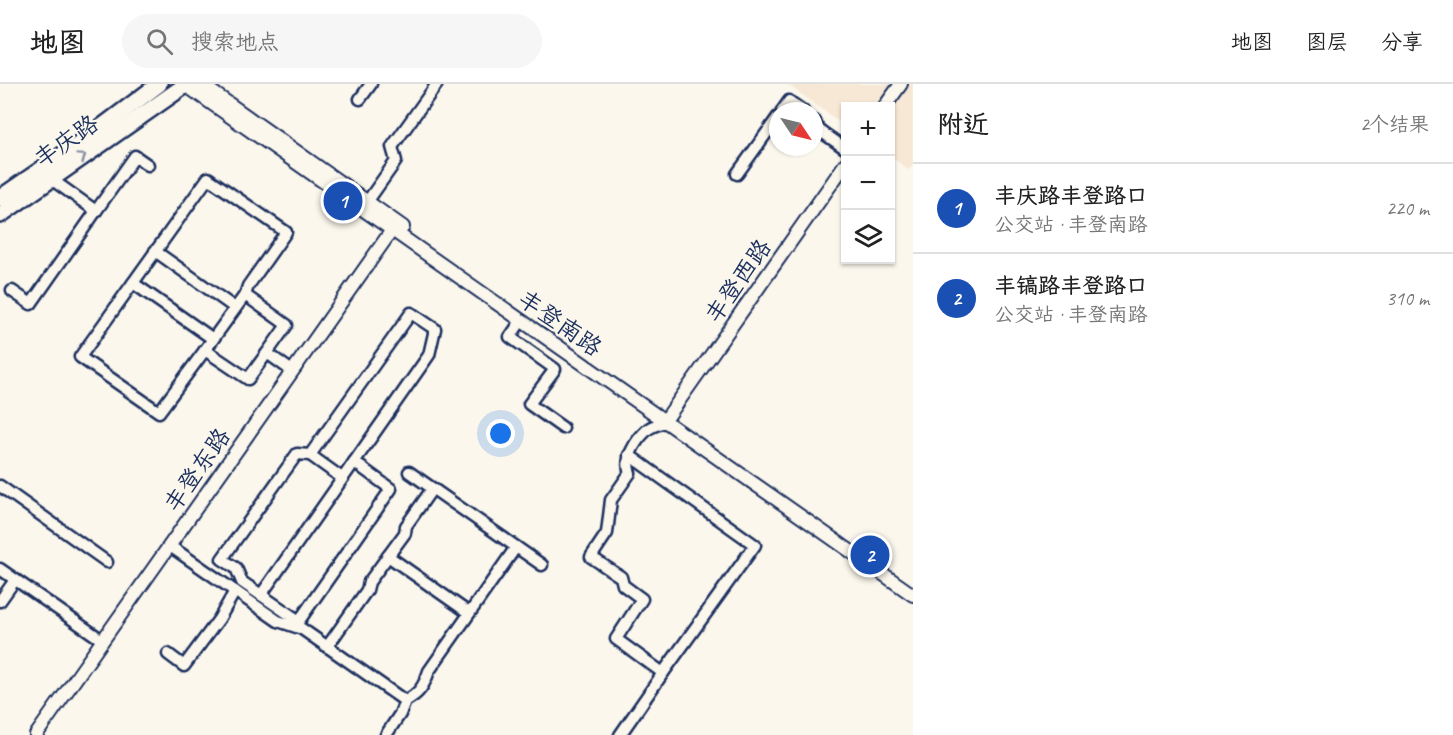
<!DOCTYPE html>
<html lang="zh">
<meta charset="utf-8">
<style>
:root{--surface:#fff;--page:#f6f6f6;--text:#222;--muted:#767676;--line:#e0e0e0;--accent:#0f766e}
body{margin:0;font-family:Caveat,"LXGW WenKai TC",sans-serif;background:var(--page);color:var(--text)}
.controls{position:absolute;right:18px;top:18px;display:grid;overflow:hidden;border-radius:0px;box-shadow:0 2px 4px #0004}
.controls button{width:54px;height:54px;display:grid;place-items:center;padding:0;border:0;border-bottom:2px solid var(--line);background:var(--surface);color:var(--text);font:30px sans-serif}
.compass{position:absolute;left:769px;top:18px;width:54px;height:54px;border-radius:50%;background:var(--surface);box-shadow:0 2px 4px #0004;rotate:125deg}
.you{position:absolute;left:501px;top:350px;width:21px;height:21px;margin:-15px;border:4px solid #fff;border-radius:50%;background:#1a73e8;box-shadow:0 0 0 9px #1a73e833}
.badge{display:grid;place-items:center;width:39px;height:39px;border-radius:50%;background:var(--accent);color:#fff;font-size:20px;font-weight:700}
.pin{position:absolute;translate:-50% -50%;border:3px solid #fff;box-shadow:0 2px 6px #0006}
.list{margin:0;padding:0;list-style:none}
h2{display:flex;justify-content:space-between;align-items:center;height:78px;margin:0;padding:0 24px;font-size:26px}
h2 small{font-size:20px;font-weight:400;color:var(--muted)}
.list li{display:grid;grid-template-columns:39px 1fr auto;gap:18px;align-items:center;box-sizing:border-box;height:90px;padding:0 24px;border-top:2px solid var(--line)}
.list b{display:block;font-size:22px;white-space:nowrap}
.list p{margin:0;font-size:20px;white-space:nowrap;color:var(--muted)}
.list em{font-size:20px;font-style:normal;color:var(--muted)}
.icon{flex:none;width:33px;height:33px;fill:none;stroke:currentColor;stroke-width:2;stroke-linecap:round;stroke-linejoin:round}
.map{position:relative;flex:none;width:913px;height:651px;overflow:hidden}
header{display:flex;align-items:center;gap:36px;box-sizing:border-box;height:84px;padding:0 30px;background:var(--surface);border-bottom:2px solid var(--line)}
header strong{font-size:28px}
nav{display:flex;gap:33px;margin-inline-start:auto;font-size:21px}
.search{width:420px;height:54px;background:var(--page);display:flex;align-items:center;gap:15px;box-sizing:border-box;padding:0 21px;border-radius:33px;color:var(--muted);font-size:22px}
main{display:flex}
aside{flex:1;background:var(--surface)}
.map>svg:first-child{display:block}
.built{fill:#f6e8d4}
.lines{fill:none;stroke-linecap:round;stroke-linejoin:round}
.minor-casing{stroke:#1b2f5e;stroke-width:15}
.tertiary-casing{stroke:#1b2f5e;stroke-width:16}
.primary-casing{stroke:#1b2f5e;stroke-width:20}
.minor{stroke:#fbf7ec;stroke-width:10}
.tertiary{stroke:#fbf7ec;stroke-width:12}
.primary{stroke:#fbf7ec;stroke-width:15}
.oneway{stroke:#8b93a5}
.labels{text-anchor:middle;stroke-width:4.5;stroke-linejoin:round;paint-order:stroke}
.street-label{font-size:24px;fill:#1b2f5e;stroke:#fbf7ec}
</style>
<header>
<strong>地图</strong>
<div class="search"><svg class="icon" aria-label="search" viewBox="0 0 24 24"><circle cx="10" cy="10" r="6"/><path d="M15 15l6 6"/></svg>搜索地点</div>
<nav><a>地图</a><a>图层</a><a>分享</a></nav>
</header>
<main>
<div class="map">
<svg width="913" height="651" viewBox="0 0 913 651">
<rect width="100%" height="100%" fill="#fbf7ec"/>
<filter id="ink" filterUnits="userSpaceOnUse"><feTurbulence type="fractalNoise" baseFrequency=".0167" numOctaves="2"/><feDisplacementMap in="SourceGraphic" scale="12" xChannelSelector="R" yChannelSelector="G"/><feConvolveMatrix kernelMatrix="1 2 1 2 8 2 1 2 1" color-interpolation-filters="sRGB"/></filter>
<g filter="url(#ink)">
<!-- built -->
<polygon class="built" points="787,0 913,0 913,80 909,86 891,73 890,22 846,22 845,42"/>
<g class="lines">
<defs>
<g id="minor">
<polyline points="360,15 371,0"/>
<polyline points="782,27 789,17 803,27"/>
<polyline points="814,37 819,46 846,65"/>
<polyline points="737,90 778,33"/>
<polyline points="367,118 396,77 392,63 437,0"/>
<polyline points="96,127 135,72 148,81"/>
<polyline points="155,167 235,224"/>
<polyline points="133,199 213,255"/>
<polyline points="12,207 31,220 96,127 51,95"/>
<polyline points="521,237 510,253 555,285 529,320 563,344"/>
<polyline points="205,266 159,328 80,273 208,94 286,148 248,202 245,211"/>
<polyline points="267,269 248,295 205,266 245,211 287,241 267,269 292,287"/>
<polyline points="310,371 297,370 222,475 236,484 242,498 299,537 391,405 354,378"/>
<polyline points="629,371 755,461 663,589"/>
<polyline points="409,388 542,481"/>
<polyline points="0,402 107,478"/>
<polyline points="170,462 278,537 302,545 405,617"/>
<polyline points="388,472 469,529"/>
<polyline points="0,485 102,556"/>
<polyline points="261,511 429,271 435,245 411,229 310,371 342,394"/>
<polyline points="0,517 15,496"/>
<polyline points="327,563 367,506 369,498 405,449 406,442 432,405"/>
<polyline points="168,570 184,582 219,535 235,507"/>
<path d="M386,651L400,630L405,617C419,610 424,602 429,587L516,463"/>
<path d="M620,651L663,589L616,555L642,515L623,501L621,493L591,473L607,449L611,416L630,389C624,375 635,357 647,346C651,342 659,340 664,338"/>
</g>
<g id="tertiary">
<polyline points="184,0 913,511"/>
<polyline points="201,0 403,143"/>
<polyline points="885,22 901,0"/>
<polyline points="664,338 846,79"/>
<polyline points="36,651 392,146"/>
</g>
<g id="primary">
<polyline points="0,114 87,54 159,0"/>
<polyline points="0,131 187,0"/>
</g>
</defs>
<!-- minor casing -->
<use href="#minor" class="minor-casing"/>
<!-- tertiary casing -->
<use href="#tertiary" class="tertiary-casing"/>
<!-- primary casing -->
<use href="#primary" class="primary-casing"/>
<!-- minor -->
<use href="#minor" class="minor"/>
<!-- tertiary -->
<use href="#tertiary" class="tertiary"/>
<!-- primary -->
<use href="#primary" class="primary"/>
</g>
<!-- one-way arrows -->
<defs><path id="oneway-chevron" d="M-2-3.5L2.5 0L-2 3.5" fill="none" stroke-width="1.6" stroke-linecap="round" stroke-linejoin="round" transform="scale(1.5)"/></defs>
<use class="oneway" href="#oneway-chevron" transform="translate(82 73) rotate(-35)"/>
</g>
<g class="labels">
<!-- street labels -->
<g class="street-label">
<text transform="translate(66 57) rotate(-35)" y="8">丰庆路</text>
<text transform="translate(738 197) rotate(-55)" y="8">丰登西路</text>
<text transform="translate(560 239) rotate(35)" y="8">丰登南路</text>
<text transform="translate(197 386) rotate(-55)" y="8">丰登东路</text>
</g>
</g>
</svg>
<div class="controls">
<button>+</button>
<button>−</button>
<button><svg class="icon" aria-label="layers" viewBox="0 0 24 24"><path d="M12 4l9 5-9 5-9-5zM3 14l9 5 9-5"/></svg></button>
</div>
<svg class="compass" viewBox="-18 -18 36 36"><path d="M0-13l5 13h-10z" fill="#e53935"/><path d="M0 13l5-13h-10z" fill="#767676"/></svg>
<div class="you"></div>
<div class="pin badge" style="left:343px;top:117px;background:#1a4fb4">1</div>
<div class="pin badge" style="left:870px;top:471px;background:#1a4fb4">2</div>
</div>
<aside>
<h2>附近<small>2个结果</small></h2>
<ul class="list">
<li><span class="badge" style="background:#1a4fb4">1</span><div><b>丰庆路丰登路口</b><p>公交站 · 丰登南路</p></div><em>220 m</em></li>
<li><span class="badge" style="background:#1a4fb4">2</span><div><b>丰镐路丰登路口</b><p>公交站 · 丰登南路</p></div><em>310 m</em></li>
</ul>
</aside>
</main>
